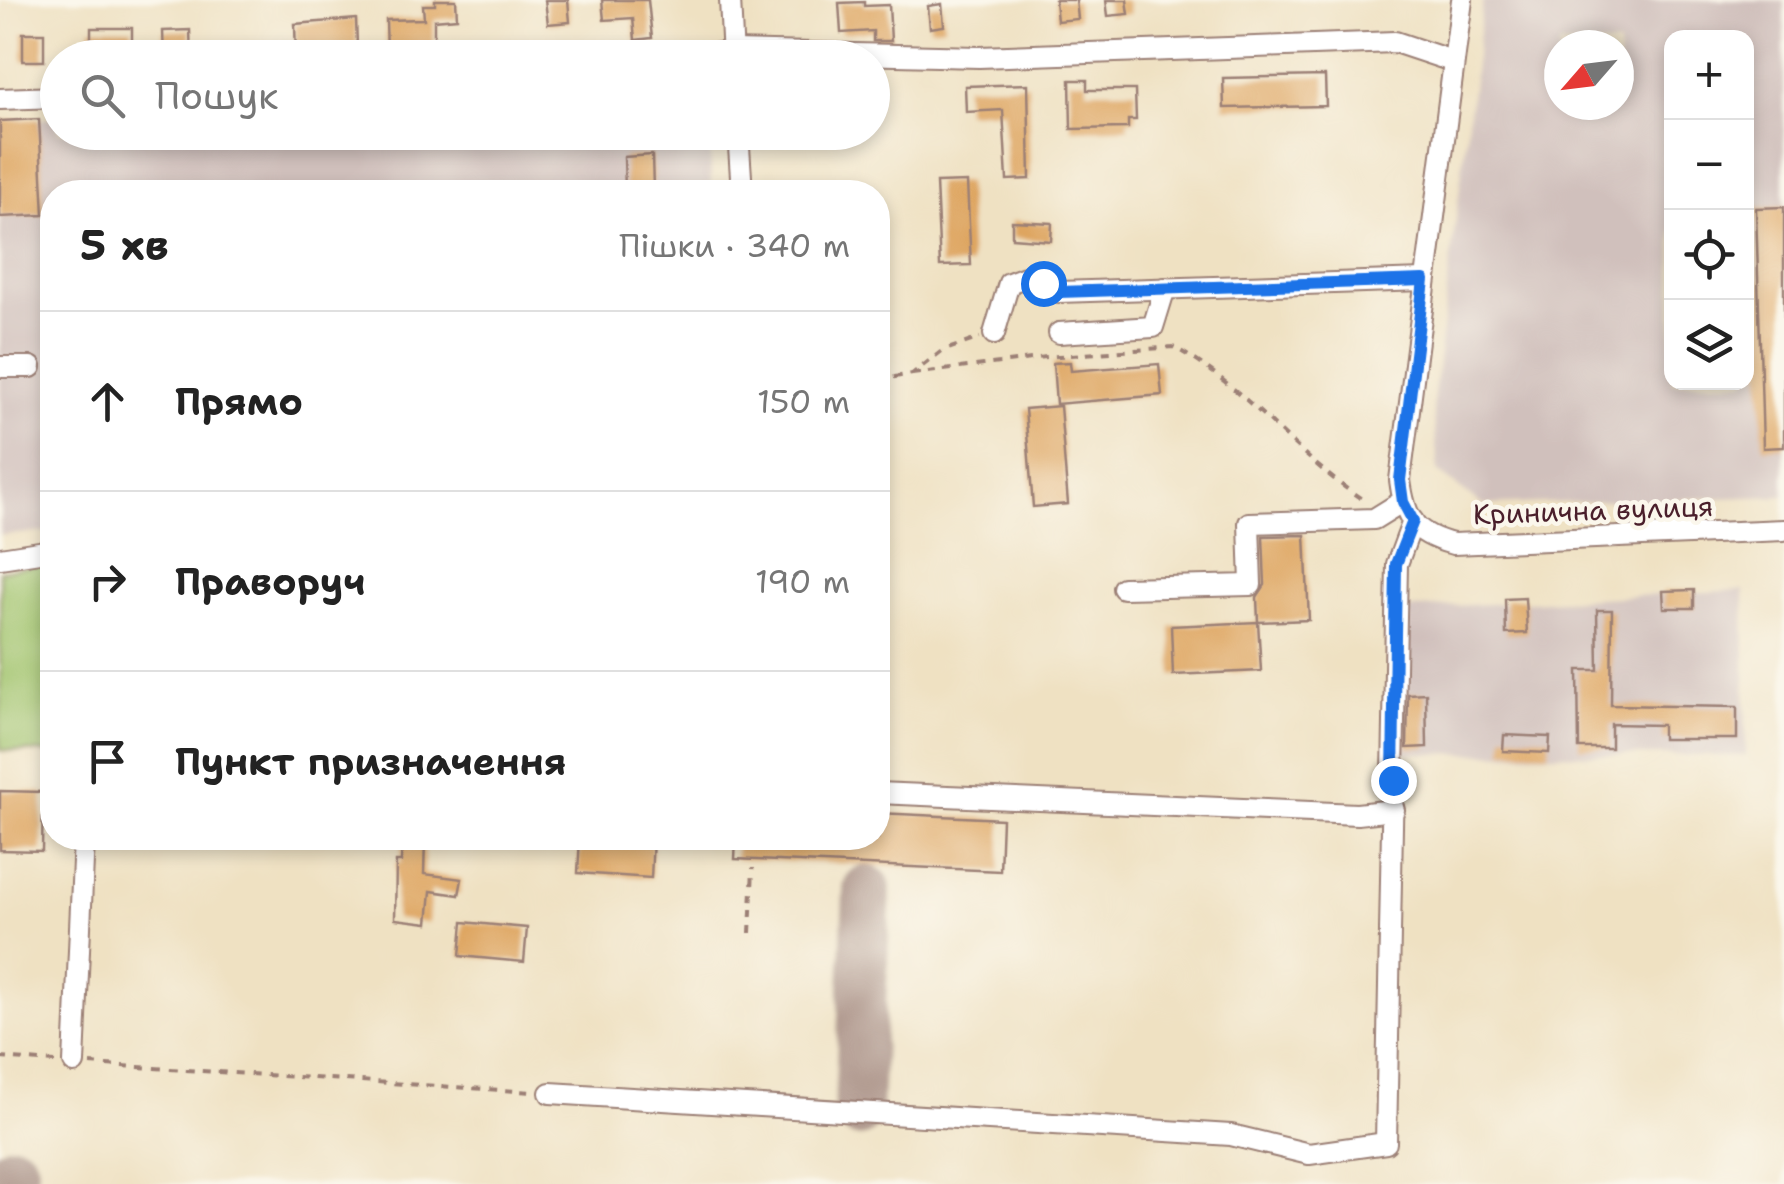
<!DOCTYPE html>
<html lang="uk">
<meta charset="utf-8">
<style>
:root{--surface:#fff;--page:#f2f2f2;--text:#222;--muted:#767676;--line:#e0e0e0}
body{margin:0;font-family:"Shantell Sans",sans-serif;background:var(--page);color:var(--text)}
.controls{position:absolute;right:30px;top:30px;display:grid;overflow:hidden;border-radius:20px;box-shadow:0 5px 15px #0003}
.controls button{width:90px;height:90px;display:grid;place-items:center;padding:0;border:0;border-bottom:2px solid var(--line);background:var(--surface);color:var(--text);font:50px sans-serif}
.compass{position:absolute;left:1544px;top:30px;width:90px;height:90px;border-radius:50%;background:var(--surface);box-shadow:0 5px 15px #0003;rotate:242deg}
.stop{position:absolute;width:30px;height:30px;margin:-22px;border:8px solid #1a73e8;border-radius:50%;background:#fff}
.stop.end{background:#1a73e8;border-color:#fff;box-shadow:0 2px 10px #0008}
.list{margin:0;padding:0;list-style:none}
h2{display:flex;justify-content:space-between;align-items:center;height:130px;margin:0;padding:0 40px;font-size:42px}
h2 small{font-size:32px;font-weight:400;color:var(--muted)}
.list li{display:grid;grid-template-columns:65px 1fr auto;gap:30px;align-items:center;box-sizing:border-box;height:180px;padding:0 40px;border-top:2px solid var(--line)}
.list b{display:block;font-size:38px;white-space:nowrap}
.list em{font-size:32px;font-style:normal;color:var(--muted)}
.icon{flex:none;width:55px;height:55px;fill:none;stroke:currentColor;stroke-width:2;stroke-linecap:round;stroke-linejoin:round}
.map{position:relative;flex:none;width:1784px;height:1184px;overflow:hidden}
.search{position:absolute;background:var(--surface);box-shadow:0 5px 15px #0003;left:40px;top:40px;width:850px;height:110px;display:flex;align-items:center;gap:25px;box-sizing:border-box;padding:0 35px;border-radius:55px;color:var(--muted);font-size:38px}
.panel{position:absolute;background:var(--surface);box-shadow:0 5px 15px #0003;left:40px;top:180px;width:850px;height:670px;border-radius:40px}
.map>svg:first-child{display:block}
.industrial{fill:#d0c0bc;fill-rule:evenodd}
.green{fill:#9fc26b;stroke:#74704b;stroke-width:2.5}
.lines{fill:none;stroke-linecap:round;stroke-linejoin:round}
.taxiway{stroke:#9c8076;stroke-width:48}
.building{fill:#dea560}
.minor-casing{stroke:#9c8076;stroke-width:24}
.path{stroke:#9c8076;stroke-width:4;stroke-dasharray:8 8;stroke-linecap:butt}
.minor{stroke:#fff;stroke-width:20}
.route{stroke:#1a73e8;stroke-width:12}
.labels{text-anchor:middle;stroke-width:9;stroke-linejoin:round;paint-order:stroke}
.street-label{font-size:28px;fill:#4a1f2b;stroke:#fbf7ec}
</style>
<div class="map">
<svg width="1784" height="1184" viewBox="0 0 1784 1184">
<rect width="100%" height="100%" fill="#fbf7ec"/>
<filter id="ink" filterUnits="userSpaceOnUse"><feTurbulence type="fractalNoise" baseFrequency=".01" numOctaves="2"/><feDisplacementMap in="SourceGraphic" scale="20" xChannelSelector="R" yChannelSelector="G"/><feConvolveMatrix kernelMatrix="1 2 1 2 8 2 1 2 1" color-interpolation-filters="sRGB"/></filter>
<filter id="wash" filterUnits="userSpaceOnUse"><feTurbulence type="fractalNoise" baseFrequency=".0048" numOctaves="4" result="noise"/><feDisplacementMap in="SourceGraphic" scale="40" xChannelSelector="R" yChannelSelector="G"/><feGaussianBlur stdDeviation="2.25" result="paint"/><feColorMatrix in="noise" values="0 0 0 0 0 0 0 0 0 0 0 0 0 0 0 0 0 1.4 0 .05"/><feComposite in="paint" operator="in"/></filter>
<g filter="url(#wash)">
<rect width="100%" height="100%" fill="#efe1c2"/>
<!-- industrial -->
<g class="industrial">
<path d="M1483,0H1784V496L1482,505L1438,472L1433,403ZM1672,38H1746V382H1672ZM1559,45H1619V105H1559Z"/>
<polygon points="57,118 58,132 710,133 711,192 52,192 52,532 0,535 0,122"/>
<polygon points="1744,590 1746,756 1395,753 1401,609"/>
</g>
<!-- green -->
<polygon class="green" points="52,563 52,753 0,750 0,571"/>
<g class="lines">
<!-- taxiway -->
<g class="taxiway">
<polyline points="858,1113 867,889"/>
<polyline points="10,1184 14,1169"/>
</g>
</g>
<g id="blocks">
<!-- building -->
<g class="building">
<polygon points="435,0 456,0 457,18 434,20 434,50 387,51 386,20 424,19 423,5 435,5"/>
<polygon points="545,0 568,0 570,22 548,24"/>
<polygon points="602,0 648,0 652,38 635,40 633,18 604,20"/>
<polygon points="1055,0 1076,0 1078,19 1057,21"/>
<polygon points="1106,0 1127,0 1129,14 1108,16"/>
<polygon points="864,2 864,6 889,5 891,41 873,41 873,31 841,33 839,3"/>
<polygon points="942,4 944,26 930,28 928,6"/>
<polygon points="356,19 357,46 317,48 317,58 296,58 295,24"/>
<polygon points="91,28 132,28 132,51 116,51 116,58 91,58"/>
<polygon points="190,30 191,57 164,58 163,31"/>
<rect x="23" y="33" width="21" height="28"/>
<polygon points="1325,76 1326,106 1224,108 1223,78"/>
<polygon points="1070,80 1087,80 1087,90 1135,90 1136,120 1128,120 1128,128 1071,129"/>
<polygon points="1028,84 1030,179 1007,180 1003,110 966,112 965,86"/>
<polygon points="39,119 44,215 0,217 0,121"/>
<polygon points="652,155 653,189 625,190 624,157"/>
<polygon points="967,182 971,265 940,266 936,183"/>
<polygon points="1784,207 1784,447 1763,448 1756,208"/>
<polygon points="1012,221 1052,223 1051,241 1012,238"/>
<polygon points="1070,362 1071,371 1159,364 1162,395 1056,404 1053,363"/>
<polygon points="1060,406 1068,504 1033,507 1025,409"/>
<polygon points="1305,535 1309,620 1258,622 1257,597 1265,585 1263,536"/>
<polygon points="1694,590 1694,608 1664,608 1663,591"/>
<polygon points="1525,598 1527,633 1506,634 1505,599"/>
<polygon points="1597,610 1612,610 1611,705 1737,707 1737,739 1662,739 1662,725 1611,724 1611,748 1579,748 1578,670 1598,670"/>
<polygon points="1258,622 1261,671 1173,675 1171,626"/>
<polygon points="1426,693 1427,747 1407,748 1408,694"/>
<polygon points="1504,735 1550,737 1549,753 1503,751"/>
<polygon points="0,791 43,792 42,851 0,850"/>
<polygon points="878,813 1002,819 1000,871 735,859 736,838 878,838"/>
<polygon points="402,838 425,838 424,874 462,879 459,895 431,891 428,923 395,919 396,862 401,862"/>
<polygon points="580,838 653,838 651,878 578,873"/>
<polygon points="463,922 527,928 524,962 460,956"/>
</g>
</g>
</g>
<g filter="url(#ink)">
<use href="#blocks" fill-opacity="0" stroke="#9c8076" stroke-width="2.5"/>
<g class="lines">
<defs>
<g id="minor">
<polyline points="730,0 733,58"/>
<path d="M1462,0L1400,480C1405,519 1414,534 1453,544L1784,530"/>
<polyline points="687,58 733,51 979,57 1395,42 1452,61"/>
<polyline points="0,99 58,97"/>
<polyline points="738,132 742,192"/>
<polyline points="1059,333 1153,327 1165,288"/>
<polyline points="994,334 1009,283 1025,277 1059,292 1424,280"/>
<polyline points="0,367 31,367"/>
<polyline points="0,558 52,550"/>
<polyline points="1123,588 1251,585 1249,523 1374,519 1403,501"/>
<polyline points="878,793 1357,814 1394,810"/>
<polyline points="74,1063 84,838"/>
<polyline points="550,1093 1231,1135 1309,1154 1386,1143 1397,564 1413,521"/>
</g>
</defs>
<!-- minor casing -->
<use href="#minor" class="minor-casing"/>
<!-- path -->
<g class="path">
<path d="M912,374L1046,357L1173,347C1246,385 1296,458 1365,501"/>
<polyline points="878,380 912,374 942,351 980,338"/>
<polyline points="750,933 753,868"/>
<polyline points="0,1058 55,1062"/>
<polyline points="90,1064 534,1092"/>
</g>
<!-- minor -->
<use href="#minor" class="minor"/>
</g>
</g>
<g class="lines" filter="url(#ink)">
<!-- route -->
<polyline class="route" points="1043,283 1059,292 1424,280 1400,480 1403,502 1413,521 1396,564 1393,780"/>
</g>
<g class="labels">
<!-- street labels -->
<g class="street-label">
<text transform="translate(1593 510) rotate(-2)" y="10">Кринична вулиця</text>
</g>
</g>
</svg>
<div class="controls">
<button>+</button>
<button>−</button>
<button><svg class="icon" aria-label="locate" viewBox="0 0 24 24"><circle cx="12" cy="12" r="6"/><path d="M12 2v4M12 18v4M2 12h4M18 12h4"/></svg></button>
<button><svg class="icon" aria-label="layers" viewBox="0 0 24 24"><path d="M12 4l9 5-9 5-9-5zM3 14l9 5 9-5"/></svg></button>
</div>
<svg class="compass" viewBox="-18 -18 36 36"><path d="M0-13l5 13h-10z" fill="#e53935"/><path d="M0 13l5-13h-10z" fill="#767676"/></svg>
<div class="stop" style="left:1043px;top:283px"></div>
<div class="stop end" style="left:1393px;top:780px"></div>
<div class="search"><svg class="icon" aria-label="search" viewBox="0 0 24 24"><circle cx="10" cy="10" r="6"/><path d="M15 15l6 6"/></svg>Пошук</div>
<section class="panel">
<h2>5 хв<small>Пішки · 340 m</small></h2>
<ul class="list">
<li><svg class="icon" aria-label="ahead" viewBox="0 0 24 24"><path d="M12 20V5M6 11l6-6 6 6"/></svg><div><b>Прямо</b></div><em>150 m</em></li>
<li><svg class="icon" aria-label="right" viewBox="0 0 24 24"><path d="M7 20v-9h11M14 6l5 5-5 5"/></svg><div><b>Праворуч</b></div><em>190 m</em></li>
<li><svg class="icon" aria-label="arrive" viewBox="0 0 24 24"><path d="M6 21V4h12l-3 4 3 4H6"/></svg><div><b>Пункт призначення</b></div></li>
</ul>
</section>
</div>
